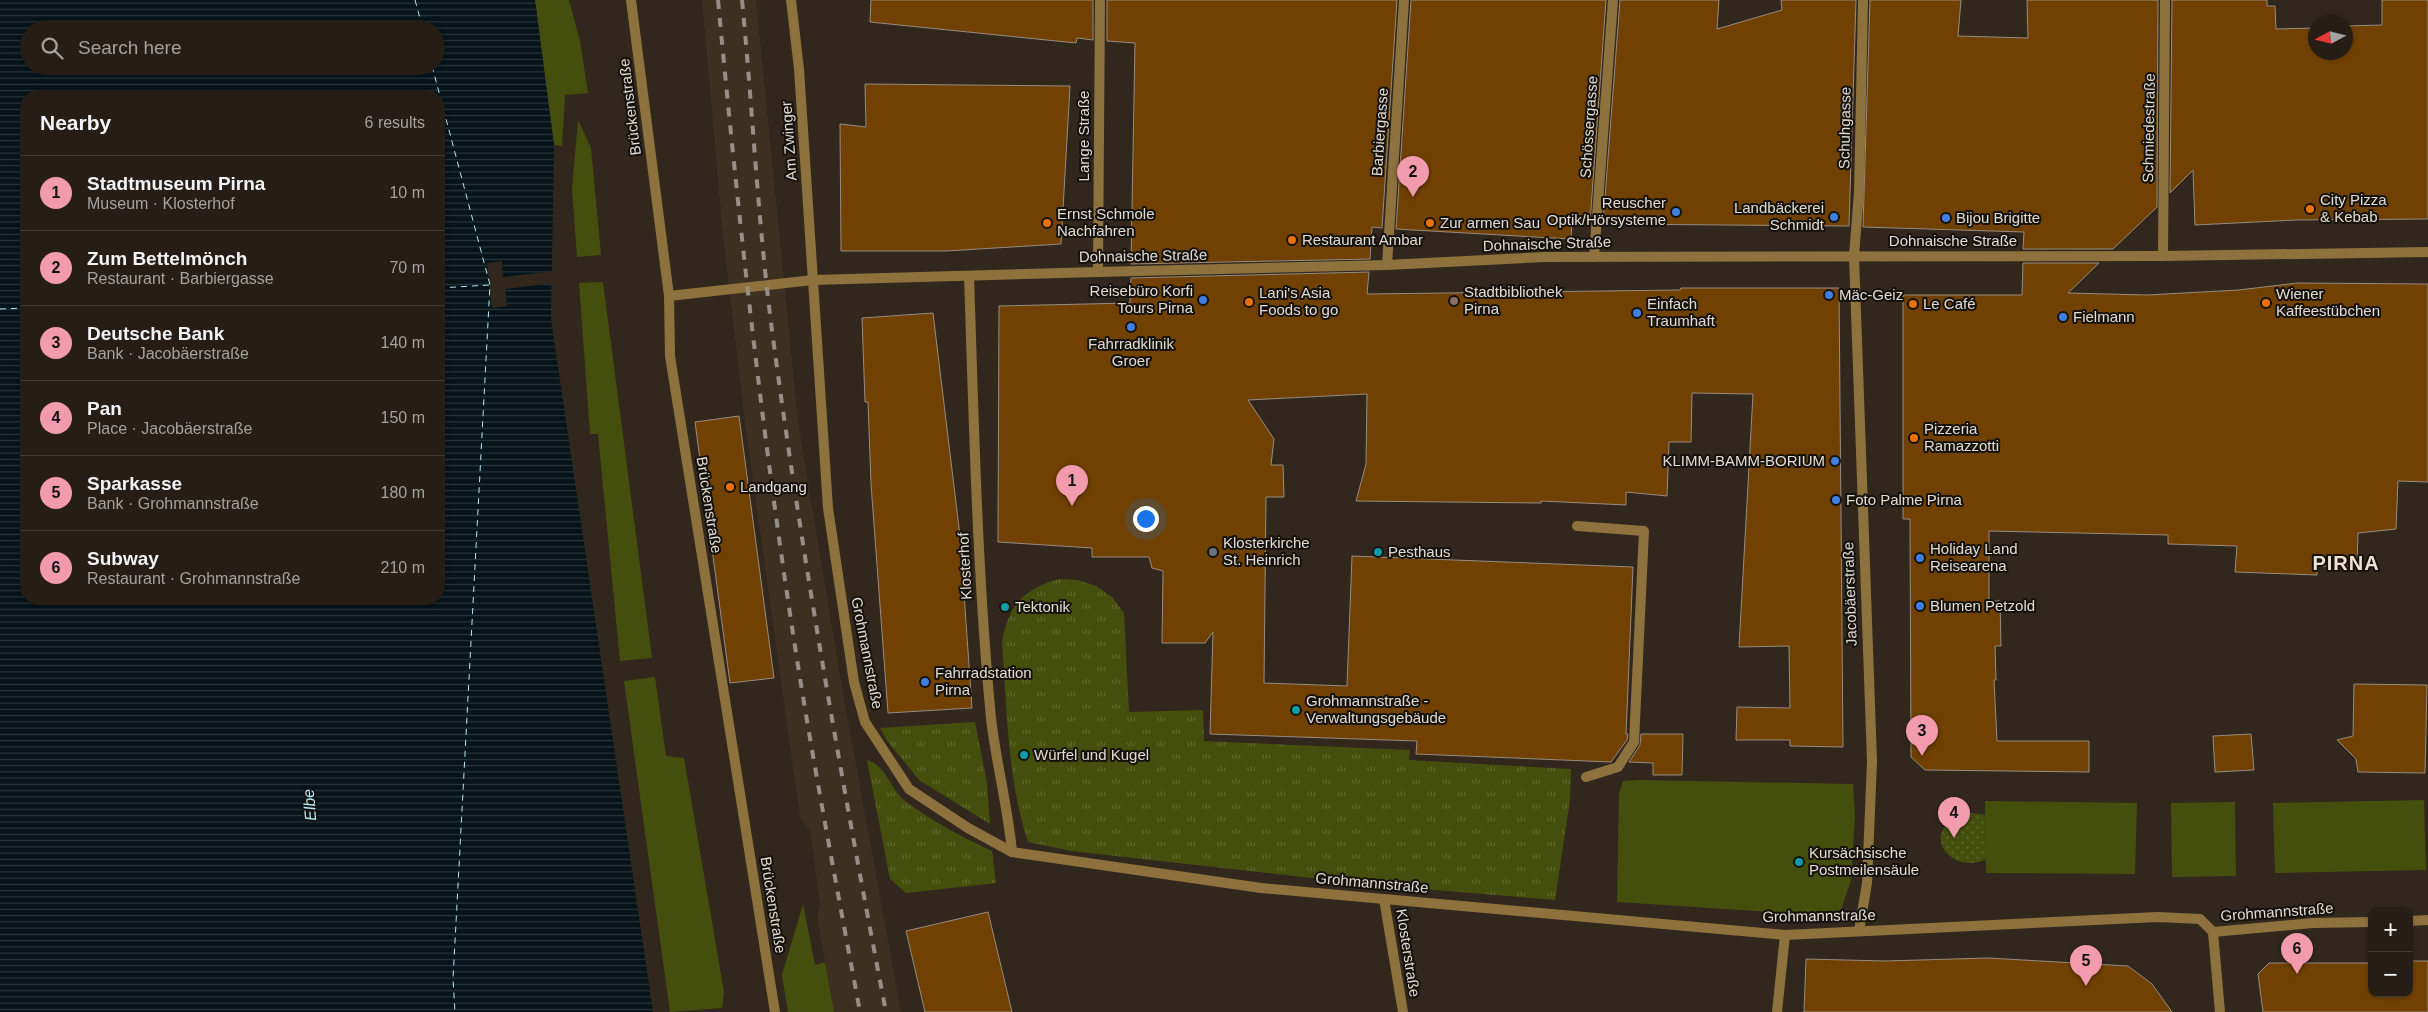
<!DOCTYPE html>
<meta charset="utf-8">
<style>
:root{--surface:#251d16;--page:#312a23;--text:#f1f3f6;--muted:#a3a2a1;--line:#423b35;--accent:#f29aae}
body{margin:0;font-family:Helvetica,sans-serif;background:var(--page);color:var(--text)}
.controls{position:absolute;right:15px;bottom:15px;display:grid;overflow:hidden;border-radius:10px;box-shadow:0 1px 4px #0004}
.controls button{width:45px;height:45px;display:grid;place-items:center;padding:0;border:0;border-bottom:1px solid var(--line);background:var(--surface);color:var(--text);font:25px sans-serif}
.compass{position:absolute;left:2308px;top:15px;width:45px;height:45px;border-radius:50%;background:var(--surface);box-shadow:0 1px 4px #0004;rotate:263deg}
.you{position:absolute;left:1145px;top:518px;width:18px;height:18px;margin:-12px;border:4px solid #fff;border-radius:50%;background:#1a73e8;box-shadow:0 0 0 8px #1a73e833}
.badge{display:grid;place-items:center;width:32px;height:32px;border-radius:50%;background:var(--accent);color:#111;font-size:16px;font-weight:700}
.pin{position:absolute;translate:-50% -41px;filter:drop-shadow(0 1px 2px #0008)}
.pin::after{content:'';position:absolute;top:26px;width:18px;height:15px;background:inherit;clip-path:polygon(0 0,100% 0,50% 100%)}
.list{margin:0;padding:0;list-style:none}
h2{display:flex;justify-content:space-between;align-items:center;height:65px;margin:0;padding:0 20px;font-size:21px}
h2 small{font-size:16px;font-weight:400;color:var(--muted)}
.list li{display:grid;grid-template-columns:32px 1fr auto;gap:15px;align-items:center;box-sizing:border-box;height:75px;padding:0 20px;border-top:1px solid var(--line)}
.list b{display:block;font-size:19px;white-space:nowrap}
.list p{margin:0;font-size:16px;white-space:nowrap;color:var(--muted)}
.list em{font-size:16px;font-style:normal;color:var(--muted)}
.icon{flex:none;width:28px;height:28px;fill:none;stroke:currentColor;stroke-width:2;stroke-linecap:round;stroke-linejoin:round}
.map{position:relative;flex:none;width:2428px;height:1012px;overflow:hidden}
.search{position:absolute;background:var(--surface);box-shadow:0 1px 4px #0004;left:20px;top:20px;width:425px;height:55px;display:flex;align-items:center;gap:12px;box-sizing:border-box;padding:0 18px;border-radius:28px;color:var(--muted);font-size:19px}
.panel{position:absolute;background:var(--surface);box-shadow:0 1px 4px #0004;left:20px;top:90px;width:425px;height:515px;border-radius:20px}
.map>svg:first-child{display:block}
.built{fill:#3e3020}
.grass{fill:#454f0d}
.park{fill:url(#park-tufts)}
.garden{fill:url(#garden-dots)}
.water{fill:url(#water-rules);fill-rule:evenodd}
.pier{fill:#31271d}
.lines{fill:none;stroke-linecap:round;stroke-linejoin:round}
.ferry{stroke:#b3e7f9;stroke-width:1;stroke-dasharray:6 5;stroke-linecap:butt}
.building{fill:#704103;stroke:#998c80}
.service{stroke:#8e723d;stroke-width:10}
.pedestrian{stroke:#8e723d;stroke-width:10}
.minor{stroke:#8e723d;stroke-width:10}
.rail{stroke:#978f87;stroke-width:4;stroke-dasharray:9 9;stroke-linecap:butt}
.food-dot{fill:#e8710a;stroke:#15110c;stroke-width:2}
.shop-dot{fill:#3f7fe0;stroke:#15110c;stroke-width:2}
.education-dot{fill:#8d6e63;stroke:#15110c;stroke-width:2}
.worship-dot{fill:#6b7280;stroke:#15110c;stroke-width:2}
.culture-dot{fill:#0f9aa8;stroke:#15110c;stroke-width:2}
.labels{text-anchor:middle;stroke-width:4;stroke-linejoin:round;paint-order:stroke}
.street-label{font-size:15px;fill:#e1dbd4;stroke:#15110c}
.poi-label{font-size:15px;fill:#e1dbd4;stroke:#15110c;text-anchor:start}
.water-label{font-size:16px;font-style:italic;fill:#b3e7f9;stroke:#15110c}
.district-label{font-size:20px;font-weight:bold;letter-spacing:1px;fill:#efe2d4;stroke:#15110c}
</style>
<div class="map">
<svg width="2428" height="1012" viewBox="0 0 2428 1012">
<defs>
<pattern id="park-tufts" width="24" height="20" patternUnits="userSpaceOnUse" patternTransform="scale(1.25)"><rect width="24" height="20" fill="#454f0d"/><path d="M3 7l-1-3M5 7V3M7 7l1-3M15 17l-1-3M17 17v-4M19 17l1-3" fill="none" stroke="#60682f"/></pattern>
<pattern id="garden-dots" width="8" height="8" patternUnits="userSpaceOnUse" patternTransform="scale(1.25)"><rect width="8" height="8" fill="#454f0d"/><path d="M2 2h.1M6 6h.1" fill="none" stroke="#60682f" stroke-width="1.8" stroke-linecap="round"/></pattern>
<pattern id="water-rules" width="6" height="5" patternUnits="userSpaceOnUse" patternTransform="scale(1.25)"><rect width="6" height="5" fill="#051419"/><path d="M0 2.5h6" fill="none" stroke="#29363a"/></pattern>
</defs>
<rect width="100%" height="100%" fill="#31271d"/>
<!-- built -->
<polygon class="built" points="702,0 756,0 798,421 844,699 901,1012 834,1012 817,917 820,904 810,831 800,817 746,430 723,236"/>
<!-- grass -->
<g class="grass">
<polygon points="535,0 569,0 580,41 588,93 565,95 562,146 554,145"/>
<polygon points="578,120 591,148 601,255 577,257 572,189"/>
<polygon points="603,282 652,658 620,661 598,434 590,434 579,283"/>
<polygon points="655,677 666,756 684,758 724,992 722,1008 670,1012 624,681"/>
<polygon points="1639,780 1853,784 1855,815 1851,880 1841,910 1804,914 1617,902 1619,794 1623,781"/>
<polygon points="2424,800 2426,870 2275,873 2273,803"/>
<polygon points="1985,801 2137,803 2135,874 1986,873"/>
<polygon points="2235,802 2236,876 2172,877 2171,803"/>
<polygon points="803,904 815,965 825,962 834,1012 788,1012 782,975"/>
</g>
<!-- park -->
<g class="park">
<path d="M1059,579L1078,580L1096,586L1112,597L1124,613L1129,712L1203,710L1204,741L1410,750L1409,760L1571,769L1570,800L1555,900L1374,885L1071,851L1028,842C1007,778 1007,709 1002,642C1008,606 1023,589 1059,579Z"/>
<polygon points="975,722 987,783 990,824 919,780 888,742 880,728"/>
<path d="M867,760C887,766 890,789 905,801C932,821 961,837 992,851L996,883L906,893L890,879Z"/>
</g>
<!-- garden -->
<path class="garden" d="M1966,812L1985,815L1986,859C1953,876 1914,833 1966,812Z"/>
<!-- water -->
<path class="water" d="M0,0H535L554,145L551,319L653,1012H0ZM29,29H436V66H29ZM26,96H439V599H26Z"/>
<!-- pier -->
<polygon class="pier" points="502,261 503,277 554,271 554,283 505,289 507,306 492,308 487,263"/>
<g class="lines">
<!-- ferry -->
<g class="ferry">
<polyline points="415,0 423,29"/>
<polyline points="432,66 490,285 453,979 455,1012"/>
<polyline points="439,288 490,285"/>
<polyline points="0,309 26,308"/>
</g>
</g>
<!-- building -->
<g class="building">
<polygon points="871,0 1093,0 1093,40 1077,38 1076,43 870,22"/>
<polygon points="1107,0 1397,0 1382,228 1372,227 1370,259 1131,264 1135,43 1107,41"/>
<polygon points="1411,0 1606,0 1590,223 1572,223 1571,239 1396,229"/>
<polygon points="1620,0 1719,0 1717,29 1782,10 1781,0 1856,0 1849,226 1603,224"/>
<polygon points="1870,0 1961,0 1958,36 2028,38 2027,0 2158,0 2157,207 2113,249 2023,249 2024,232 1863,227"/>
<polygon points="2172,0 2267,0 2267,6 2275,6 2276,29 2316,28 2316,52 2346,52 2346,26 2382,25 2382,0 2428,0 2428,219 2296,220 2195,225 2193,170 2170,193"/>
<polygon points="865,84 1070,86 1061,244 946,251 841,251 840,124 866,127"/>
<polygon points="2023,263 2099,263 2068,293 2147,295 2239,290 2297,283 2428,284 2428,482 2398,481 2396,529 2358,533 2357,567 2317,566 2317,575 2235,572 2237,546 2168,544 2168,535 1989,531 1989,601 2000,601 2001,646 1995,646 1996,680 1994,680 1997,741 2089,741 2089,772 1925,770 1911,757 1910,519 1903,519 1903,295 2022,295"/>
<polygon points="1369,272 1367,294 1680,290 1681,288 1839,288 1843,747 1790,746 1790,740 1736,740 1737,707 1790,708 1789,646 1739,647 1753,394 1692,393 1691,442 1669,442 1667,496 1626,492 1626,505 1541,501 1541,503 1356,501 1366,464 1367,394 1248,400 1274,439 1271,465 1283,465 1284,497 1266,497 1264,683 1347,686 1352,556 1633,567 1626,734 1628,734 1627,740 1611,762 1416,754 1417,741 1210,734 1213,632 1205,643 1162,643 1163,571 1152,568 1149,557 1092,557 1092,548 998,542 999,306 1130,303 1131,278"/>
<polygon points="933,313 960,536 972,708 888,713 871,484 868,402 865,402 862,318"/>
<polygon points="739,416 774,678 730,683 695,422"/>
<polygon points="2354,684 2427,685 2425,773 2358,772 2356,759 2337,740 2353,736"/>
<polygon points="1641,734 1683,734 1682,775 1653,775 1653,763 1629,762 1640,745"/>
<polygon points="2251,734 2254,770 2215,772 2213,736"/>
<polygon points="988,912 1012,1012 925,1012 906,931"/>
<polygon points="1988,958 2128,966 2152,984 2172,1012 1804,1012 1806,959 1885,961"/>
<polygon points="2409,961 2428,961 2428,1012 2263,1012 2258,974 2269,963 2372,963 2372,993 2409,993"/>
</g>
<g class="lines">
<!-- service -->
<polyline class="service" points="1577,526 1644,531 1634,742 1618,767 1586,777"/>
<!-- pedestrian -->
<g class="pedestrian">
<polyline points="2163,256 2165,0"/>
<polyline points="1594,257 1613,0"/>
<polyline points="1387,265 1404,0"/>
<polyline points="1098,272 1387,265 1545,257 2163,256 2428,252"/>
<polyline points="1859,931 1867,883 1872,761 1854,256 1859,192 1863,0"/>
</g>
<!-- minor -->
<g class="minor">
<polyline points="631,0 669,296 670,356 775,1012"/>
<polyline points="791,0 799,69 828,508 854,682 865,722 909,789 968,828 1012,852 1261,888 1785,935 2158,917 2200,919 2213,932"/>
<path d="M969,276C974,424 977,571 991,718C996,763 1008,807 1012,852"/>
<polyline points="669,296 813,280 1098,272 1100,0"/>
<polyline points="1384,899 1403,1012"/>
<polyline points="2409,921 2428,920"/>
<polyline points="2213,932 2313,923 2372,922"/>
<polyline points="2213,932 2220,1012"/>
<polyline points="1777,1012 1785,935"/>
</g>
<!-- rail -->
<g class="rail">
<path d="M718,0C737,203 759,406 789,607C809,743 835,877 860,1012"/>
<path d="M742,0C753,113 758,226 773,338C803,563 843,789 886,1012"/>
</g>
</g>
<!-- markers -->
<g class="food-dot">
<circle cx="2310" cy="209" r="5"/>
<circle cx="1047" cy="223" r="5"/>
<circle cx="1430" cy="223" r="5"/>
<circle cx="1292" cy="240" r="5"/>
<circle cx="1249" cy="302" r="5"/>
<circle cx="2266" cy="303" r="5"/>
<circle cx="1913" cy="304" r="5"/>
<circle cx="1914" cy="438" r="5"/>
<circle cx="730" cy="487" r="5"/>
</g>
<g class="shop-dot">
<circle cx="1676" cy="212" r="5"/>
<circle cx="1834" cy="217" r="5"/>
<circle cx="1946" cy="218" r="5"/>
<circle cx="1829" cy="295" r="5"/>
<circle cx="1203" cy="300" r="5"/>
<circle cx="1637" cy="313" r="5"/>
<circle cx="2063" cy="317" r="5"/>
<circle cx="1131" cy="327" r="5"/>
<circle cx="1835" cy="461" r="5"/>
<circle cx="1836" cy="500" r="5"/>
<circle cx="1920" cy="558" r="5"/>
<circle cx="1920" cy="606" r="5"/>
<circle cx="925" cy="682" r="5"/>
</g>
<circle class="education-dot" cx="1454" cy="301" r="5"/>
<circle class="worship-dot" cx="1213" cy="552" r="5"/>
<g class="culture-dot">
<circle cx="1378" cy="552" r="5"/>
<circle cx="1005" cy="607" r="5"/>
<circle cx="1296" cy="710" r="5"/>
<circle cx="1024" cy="755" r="5"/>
<circle cx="1799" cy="862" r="5"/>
</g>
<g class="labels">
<!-- street labels -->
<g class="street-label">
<text transform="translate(630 107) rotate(-97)" y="5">Brückenstraße</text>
<text transform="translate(1589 127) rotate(-86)" y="5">Schössergasse</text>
<text transform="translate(1845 128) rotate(-89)" y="5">Schuhgasse</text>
<text transform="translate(2149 128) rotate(-89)" y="5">Schmiedestraße</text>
<text transform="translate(1380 132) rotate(-86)" y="5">Barbiergasse</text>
<text transform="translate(1084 136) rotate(-90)" y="5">Lange Straße</text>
<text transform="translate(789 141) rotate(-94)" y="5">Am Zwinger</text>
<text x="1953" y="246">Dohnaische Straße</text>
<text transform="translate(1547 244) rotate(-2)" y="5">Dohnaische Straße</text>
<text transform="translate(1143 256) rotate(-1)" y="5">Dohnaische Straße</text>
<text transform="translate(709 505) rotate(81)" y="5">Brückenstraße</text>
<text transform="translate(965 566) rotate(-93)" y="5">Klosterhof</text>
<text transform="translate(1850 594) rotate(-92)" y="5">Jacobäerstraße</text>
<text transform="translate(867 653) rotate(79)" y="5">Grohmannstraße</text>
<text transform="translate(1372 883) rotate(5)" y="5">Grohmannstraße</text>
<text transform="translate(773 905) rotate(81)" y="5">Brückenstraße</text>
<text transform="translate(2277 912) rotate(-4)" y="5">Grohmannstraße</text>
<text transform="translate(1819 916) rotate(-1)" y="5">Grohmannstraße</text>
<text transform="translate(1408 953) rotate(81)" y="5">Klosterstraße</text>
</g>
<!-- poi labels -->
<g class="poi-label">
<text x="2320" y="205">City Pizza<tspan x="2320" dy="17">&amp; Kebab</tspan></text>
<text x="1666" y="208" text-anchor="end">Reuscher<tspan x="1666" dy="17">Optik/Hörsysteme</tspan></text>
<text x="1824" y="213" text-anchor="end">Landbäckerei<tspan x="1824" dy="17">Schmidt</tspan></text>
<text x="1057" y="219">Ernst Schmole<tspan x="1057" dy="17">Nachfahren</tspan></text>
<text x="1956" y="223">Bijou Brigitte</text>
<text x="1440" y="228">Zur armen Sau</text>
<text x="1302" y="245">Restaurant Ambar</text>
<text x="1193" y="296" text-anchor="end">Reisebüro Korfi<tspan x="1193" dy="17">Tours Pirna</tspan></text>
<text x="1464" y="297">Stadtbibliothek<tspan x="1464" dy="17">Pirna</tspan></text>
<text x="1259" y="298">Lani's Asia<tspan x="1259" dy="17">Foods to go</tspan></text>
<text x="2276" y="299">Wiener<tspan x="2276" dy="17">Kaffeestübchen</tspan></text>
<text x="1839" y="300">Mäc-Geiz</text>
<text x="1647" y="309">Einfach<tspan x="1647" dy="17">Traumhaft</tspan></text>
<text x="1923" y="309">Le Café</text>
<text x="2073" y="322">Fielmann</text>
<text x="1131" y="349" text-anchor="middle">Fahrradklinik<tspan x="1131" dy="17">Groer</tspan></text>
<text x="1924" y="434">Pizzeria<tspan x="1924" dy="17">Ramazzotti</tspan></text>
<text x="1825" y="466" text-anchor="end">KLIMM-BAMM-BORIUM</text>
<text x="740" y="492">Landgang</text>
<text x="1846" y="505">Foto Palme Pirna</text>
<text x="1223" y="548">Klosterkirche<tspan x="1223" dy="17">St. Heinrich</tspan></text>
<text x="1930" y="554">Holiday Land<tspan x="1930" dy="17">Reisearena</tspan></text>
<text x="1388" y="557">Pesthaus</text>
<text x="1930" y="611">Blumen Petzold</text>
<text x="1015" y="612">Tektonik</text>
<text x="935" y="678">Fahrradstation<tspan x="935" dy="17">Pirna</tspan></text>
<text x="1306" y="706">Grohmannstraße -<tspan x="1306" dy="17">Verwaltungsgebäude</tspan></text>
<text x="1034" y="760">Würfel und Kugel</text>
<text x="1809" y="858">Kursächsische<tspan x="1809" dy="17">Postmeilensäule</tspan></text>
</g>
<!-- water labels -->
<g class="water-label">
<text transform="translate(309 805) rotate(-95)" y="6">Elbe</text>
</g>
<!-- district labels -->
<g class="district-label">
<text x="2346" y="570">PIRNA</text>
</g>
</g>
</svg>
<div class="controls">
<button>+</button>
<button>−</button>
</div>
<svg class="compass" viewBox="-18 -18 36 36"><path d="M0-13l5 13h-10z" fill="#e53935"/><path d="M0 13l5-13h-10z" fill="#a3a2a1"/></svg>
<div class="you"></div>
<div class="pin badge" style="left:1072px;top:506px">1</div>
<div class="pin badge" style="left:1413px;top:197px">2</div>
<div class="pin badge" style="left:1922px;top:756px">3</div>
<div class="pin badge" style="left:1954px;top:838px">4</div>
<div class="pin badge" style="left:2086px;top:986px">5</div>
<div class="pin badge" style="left:2297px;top:974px">6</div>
<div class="search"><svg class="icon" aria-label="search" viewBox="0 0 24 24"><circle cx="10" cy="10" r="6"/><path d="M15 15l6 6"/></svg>Search here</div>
<section class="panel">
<h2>Nearby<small>6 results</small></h2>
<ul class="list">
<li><span class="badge">1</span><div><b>Stadtmuseum Pirna</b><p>Museum · Klosterhof</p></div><em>10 m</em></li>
<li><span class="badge">2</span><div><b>Zum Bettelmönch</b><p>Restaurant · Barbiergasse</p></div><em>70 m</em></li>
<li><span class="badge">3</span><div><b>Deutsche Bank</b><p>Bank · Jacobäerstraße</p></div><em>140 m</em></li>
<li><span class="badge">4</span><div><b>Pan</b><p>Place · Jacobäerstraße</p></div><em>150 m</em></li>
<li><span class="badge">5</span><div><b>Sparkasse</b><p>Bank · Grohmannstraße</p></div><em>180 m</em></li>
<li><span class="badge">6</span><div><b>Subway</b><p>Restaurant · Grohmannstraße</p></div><em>210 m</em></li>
</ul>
</section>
</div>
